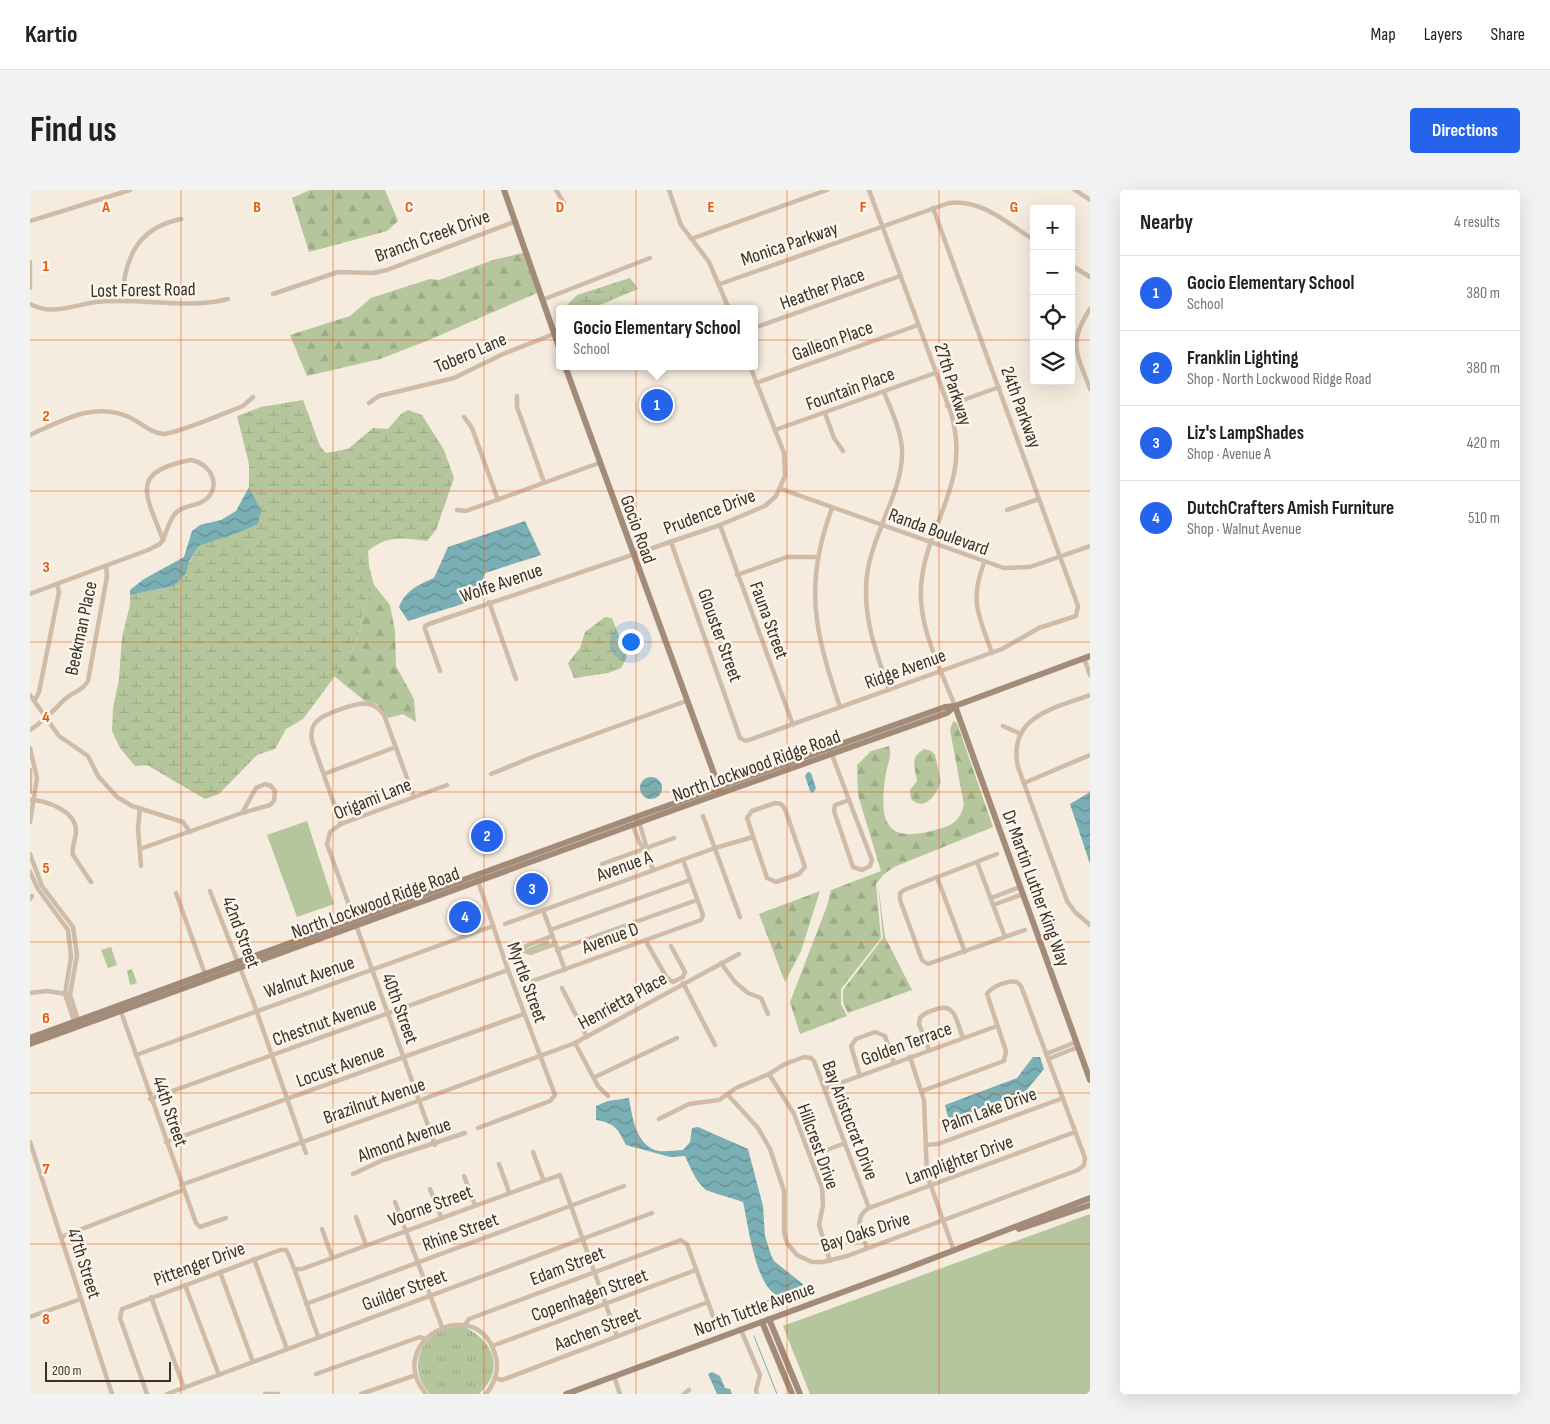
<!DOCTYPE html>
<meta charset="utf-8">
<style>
:root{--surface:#fff;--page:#f2f2f2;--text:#202124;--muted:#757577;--line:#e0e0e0;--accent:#2563eb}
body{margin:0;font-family:"Sofia Sans Condensed",sans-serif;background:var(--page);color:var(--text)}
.controls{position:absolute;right:15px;top:15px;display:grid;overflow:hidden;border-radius:5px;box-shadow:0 5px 20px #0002}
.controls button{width:45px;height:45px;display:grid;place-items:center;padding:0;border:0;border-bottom:1px solid var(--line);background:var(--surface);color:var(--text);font:25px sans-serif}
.scale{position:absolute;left:15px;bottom:12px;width:126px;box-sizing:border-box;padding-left:5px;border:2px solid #3b3029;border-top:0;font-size:14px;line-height:18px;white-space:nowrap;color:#3b3029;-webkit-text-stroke:4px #fcf5eb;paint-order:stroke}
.you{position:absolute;left:600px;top:451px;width:18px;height:18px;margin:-12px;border:4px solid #fff;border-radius:50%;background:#1a73e8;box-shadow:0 0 0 8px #1a73e833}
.badge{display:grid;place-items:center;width:32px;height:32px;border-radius:50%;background:var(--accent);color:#fff;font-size:16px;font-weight:700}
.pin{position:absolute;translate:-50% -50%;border:2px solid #fff;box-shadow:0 1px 5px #0006}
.popup{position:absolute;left:526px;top:115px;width:202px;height:65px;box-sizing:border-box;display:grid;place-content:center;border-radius:5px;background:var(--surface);filter:drop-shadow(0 1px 4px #0005);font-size:16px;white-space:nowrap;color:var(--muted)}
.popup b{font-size:19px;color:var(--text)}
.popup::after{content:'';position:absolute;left:50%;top:100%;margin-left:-10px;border:10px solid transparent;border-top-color:var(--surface)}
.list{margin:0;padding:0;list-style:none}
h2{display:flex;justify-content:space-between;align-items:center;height:65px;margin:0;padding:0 20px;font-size:21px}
h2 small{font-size:16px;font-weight:400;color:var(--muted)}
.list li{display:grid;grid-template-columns:32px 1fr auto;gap:15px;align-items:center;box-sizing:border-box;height:75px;padding:0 20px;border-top:1px solid var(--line)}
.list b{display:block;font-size:19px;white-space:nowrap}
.list p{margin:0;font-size:16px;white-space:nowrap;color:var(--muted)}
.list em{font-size:16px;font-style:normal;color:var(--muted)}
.icon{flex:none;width:28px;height:28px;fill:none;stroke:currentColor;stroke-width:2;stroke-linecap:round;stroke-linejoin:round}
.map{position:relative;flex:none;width:1060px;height:1204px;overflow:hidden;border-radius:5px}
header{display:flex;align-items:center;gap:30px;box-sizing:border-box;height:70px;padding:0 25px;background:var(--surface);border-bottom:1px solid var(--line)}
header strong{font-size:24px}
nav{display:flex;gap:28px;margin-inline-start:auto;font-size:18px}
.intro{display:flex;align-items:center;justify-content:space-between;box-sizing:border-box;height:120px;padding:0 30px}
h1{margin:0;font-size:35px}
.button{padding:12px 22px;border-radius:5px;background:var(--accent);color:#fff;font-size:18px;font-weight:700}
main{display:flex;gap:30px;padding:0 30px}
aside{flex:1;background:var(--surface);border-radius:5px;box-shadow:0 5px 20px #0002}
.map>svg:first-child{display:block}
.grass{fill:#b5c69c}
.forest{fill:url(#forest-firs)}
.wetland{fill:url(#wetland-marsh)}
.park{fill:url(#park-tufts)}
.water{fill:url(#water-waves)}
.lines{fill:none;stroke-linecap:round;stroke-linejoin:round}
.stream{stroke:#79afb5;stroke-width:1}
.street{stroke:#cfbca8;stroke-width:4.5}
.secondary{stroke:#a38b79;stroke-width:6}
.grid{fill:none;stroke:#e8590c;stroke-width:1;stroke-opacity:0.55}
.labels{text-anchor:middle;stroke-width:5;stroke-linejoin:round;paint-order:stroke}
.street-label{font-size:19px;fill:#3b3029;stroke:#fcf5eb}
.grid-label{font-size:16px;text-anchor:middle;font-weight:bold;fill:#e8590c;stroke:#fcf5eb;stroke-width:5;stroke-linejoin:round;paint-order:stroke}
</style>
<header>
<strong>Kartio</strong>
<nav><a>Map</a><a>Layers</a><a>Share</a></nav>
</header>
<div class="intro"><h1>Find us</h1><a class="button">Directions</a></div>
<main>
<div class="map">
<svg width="1060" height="1204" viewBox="0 0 1060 1204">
<defs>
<pattern id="forest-firs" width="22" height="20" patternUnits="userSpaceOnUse" patternTransform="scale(1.25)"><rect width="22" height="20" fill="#b5c69c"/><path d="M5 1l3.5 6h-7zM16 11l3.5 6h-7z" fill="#9daa86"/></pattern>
<pattern id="wetland-marsh" width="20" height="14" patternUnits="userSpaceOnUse" patternTransform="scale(1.25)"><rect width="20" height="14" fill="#b5c69c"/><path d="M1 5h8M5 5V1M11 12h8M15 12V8" fill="none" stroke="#9daa86"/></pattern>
<pattern id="park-tufts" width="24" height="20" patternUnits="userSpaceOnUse" patternTransform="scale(1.25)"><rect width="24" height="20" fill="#b5c69c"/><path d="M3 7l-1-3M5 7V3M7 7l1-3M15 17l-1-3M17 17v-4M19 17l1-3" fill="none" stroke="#9daa86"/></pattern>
<pattern id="water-waves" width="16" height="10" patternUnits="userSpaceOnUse" patternTransform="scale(1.25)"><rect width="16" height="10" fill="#79afb5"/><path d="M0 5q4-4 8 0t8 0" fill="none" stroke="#648f93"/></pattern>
</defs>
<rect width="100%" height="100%" fill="#f5ebde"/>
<!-- grass -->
<g class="grass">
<polygon points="277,631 304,714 267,727 237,645"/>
<polygon points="518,750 520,754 500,761 497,759"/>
<polygon points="81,757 87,775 78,778 71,760"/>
<polygon points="1060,1024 1060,1204 780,1204 753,1136"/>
</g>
<!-- forest -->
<g class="forest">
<polygon points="280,0 355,0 368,31 357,41 279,62 262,8"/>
<polygon points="493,63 507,103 399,150 350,169 277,186 260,145 320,126 341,108 400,89 409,90 463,70"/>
<polygon points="344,395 360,415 365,441 366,476 384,509 386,532 373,524 358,528 347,514 335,511 304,486 319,467 329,444 334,417"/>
<path d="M923,531L927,533L963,637L864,677L854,684L846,694L851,748L811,799V814L817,826L770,844L760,812L797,716L801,700L851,681L828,605L827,575L841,561L859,556C862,565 858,573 856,582C848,634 855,656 912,638C925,634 930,629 934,615L920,540Z"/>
<path d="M894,559L901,561L905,565L911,592C906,605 895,622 881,609L880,600L887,591C885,576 879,568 894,559Z"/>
<polygon points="848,694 855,747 882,800 818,823 813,813 813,800 853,748"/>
<polygon points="790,701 771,761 755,792 729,724"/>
</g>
<!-- wetland -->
<g class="wetland">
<polygon points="600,88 608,99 560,119 533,119 547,105"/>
<path d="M273,210L290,256L296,263L318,259L343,238L358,239L371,224L378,220L392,225L414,260L424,288L406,340L397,351C373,348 357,345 338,361L339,376L344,395L334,417L329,444L319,467L273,529L256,539L245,559L227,565L189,604L175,609L117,575L105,576L90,558L82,541L83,518L89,489L92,447L100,415V405L144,396L169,356L210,342L231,320L219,297V274L207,226L231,217Z"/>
<polygon points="575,427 582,428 597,467 591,478 578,483 544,488 538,473 550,458 555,442"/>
</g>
<!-- park -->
<g class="park">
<polygon points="102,779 107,793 100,795 97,781"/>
<path d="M432,1136C462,1149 477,1178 449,1204H400C380,1184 386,1151 412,1140C418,1137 425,1137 432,1136Z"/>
</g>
<!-- water -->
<g class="water">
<polygon points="219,297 231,320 228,334 210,342 169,356 159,371 156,383 144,396 100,405 100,400 114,389 154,367 162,341 170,335 191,330 206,321"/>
<path d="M495,331L511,365L455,383L445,410L378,431L369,417C376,400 388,395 404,388L418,357Z"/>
<polygon points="778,582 781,583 786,598 783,603 780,601 775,586"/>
<circle cx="621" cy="598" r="11"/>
<polygon points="1060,602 1060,674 1040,614"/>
<polygon points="1003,867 1010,867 1014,879 995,902 924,928 918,927 915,915 987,888"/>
<path d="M599,908C602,926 606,957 629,961C636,962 645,960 653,960L660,952L662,938L668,937L718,959L733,1016L735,1046L741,1065L744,1071L773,1094L772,1102C766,1103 756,1108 750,1106C726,1102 718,1033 713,1012C705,1009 680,1002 676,1000C666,992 660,977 655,966L640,967L596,955C588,939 585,933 566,930V916L578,911Z"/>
<polygon points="682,1182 690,1186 695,1198 700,1199 702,1204 687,1204 678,1184"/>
</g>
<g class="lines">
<!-- stream -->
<g class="stream">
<polyline points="717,1127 717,1119 742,1109"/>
<polyline points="724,1146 747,1204"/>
</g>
<!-- street -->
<g class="street">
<polyline points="526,0 534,13"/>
<polyline points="639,0 651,35 679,72 699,119"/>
<path d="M839,0L921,223C942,294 896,332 891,396C888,437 911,480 925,516"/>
<polyline points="1045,0 1060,10"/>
<polyline points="0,31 100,0"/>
<polyline points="661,49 797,0"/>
<polyline points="0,72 0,98"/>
<polyline points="1041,75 1060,87"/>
<path d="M690,94L919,13C952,9 977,33 1004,50"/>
<polyline points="243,104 308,82 343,83 357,80 484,32"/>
<polyline points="512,110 620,68"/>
<path d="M92,111C94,70 106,38 151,29"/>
<path d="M0,114C23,126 43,115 67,112C111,107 155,120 198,109"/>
<path d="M1060,119C1037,154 1047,163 1060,199"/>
<polyline points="724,138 870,86"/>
<polyline points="726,193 888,135"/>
<path d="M854,202C861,220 871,240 872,260C874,299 842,344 837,385C832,426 846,462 859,500"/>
<polyline points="487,206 487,217 514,292"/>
<polyline points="339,213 349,206 424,188 473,164 524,144"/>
<polyline points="917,216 969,197"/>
<polyline points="795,223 804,248 813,261"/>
<polyline points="434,227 442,238 468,310"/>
<polyline points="745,240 905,183"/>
<path d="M0,245C31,231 65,211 99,227C110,232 120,243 133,244C147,244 197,222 213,216L223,207"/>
<path d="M161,270C180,273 193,296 175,310C166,317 151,315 144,325C139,332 136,342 133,350C116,304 98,282 161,270Z"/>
<polyline points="751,299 974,378 1000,377 1060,356"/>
<path d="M802,318C773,396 785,442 810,517"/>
<polyline points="427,320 436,321 569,273"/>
<polyline points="977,320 1009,309"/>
<polyline points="690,335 763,535"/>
<polyline points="641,352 710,548 716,551 972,459 1009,438 1046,426 1048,416 903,18"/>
<path d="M954,373C939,411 949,426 962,463"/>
<polyline points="707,385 757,367 787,367"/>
<polyline points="0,404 118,360 130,354 133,350"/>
<polyline points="459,412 486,489"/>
<polyline points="1054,468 1060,485"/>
<polyline points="410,481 395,439 395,436 399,434 690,335 735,316 746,306 755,286 754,263 720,176"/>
<polyline points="0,505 29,546 58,566 68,586 87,607 102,616 153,632 160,642"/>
<path d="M1060,505C1024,518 977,527 988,577L1037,711L1045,722L1060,735"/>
<polyline points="5,510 9,502 29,402 27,394"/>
<polyline points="973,536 991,544"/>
<path d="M0,540C15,530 21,523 33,511C41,502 52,502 58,491L77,386L76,376"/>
<polyline points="0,558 7,588 0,632"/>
<polyline points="801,562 819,610"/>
<polyline points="0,580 0,602"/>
<polyline points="294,584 366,557"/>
<polyline points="461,584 505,566 656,511"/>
<polyline points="994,593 1060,565"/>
<polygon points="235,594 241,596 245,601 244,611 240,615 212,623 226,598"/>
<path d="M0,610C16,610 46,621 46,641C46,650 41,656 43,665L61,692"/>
<polygon points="819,610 842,670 840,676 832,680 823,677 804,621 805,615"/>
<polygon points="745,613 751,614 755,619 775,677 769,684 746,692 737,688 717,628 722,621"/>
<polyline points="110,618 108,638 111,676"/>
<polyline points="673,626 710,727"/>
<polyline points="609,631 623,680"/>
<path d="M311,634L282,551C281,544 281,537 286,532C293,524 329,511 339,514C346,515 350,520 354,525L384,607"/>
<polyline points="603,636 610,654 615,659"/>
<polyline points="110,659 212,623"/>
<polyline points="0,664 12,696 43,737 47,765 40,805 49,833"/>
<polyline points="967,664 874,700 870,703 870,710 892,770 898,774 995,740"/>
<polyline points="947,672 975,747"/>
<polyline points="572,674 644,648"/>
<polyline points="0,682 8,699 38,740 41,767 35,804 45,834"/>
<polyline points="907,687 935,762"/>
<polyline points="447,688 478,780 525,905 520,911 448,938"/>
<polyline points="180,701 223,811 276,963"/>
<polyline points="146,703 175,784"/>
<polyline points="961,708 990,697"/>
<polyline points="0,709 2,706"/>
<polyline points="963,715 993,704"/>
<polyline points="513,720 535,780"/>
<polyline points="475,734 685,658 723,647"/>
<polyline points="520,740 660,690"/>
<polyline points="522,746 496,756 494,761 501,763 525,754"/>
<polyline points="615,750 637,788 643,792 653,787 655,782 641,756"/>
<polyline points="527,760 667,710"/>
<polyline points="691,773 705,792 718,803 731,808 738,824"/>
<polyline points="497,793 671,730 673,725 653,670"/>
<polyline points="653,793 685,855"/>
<polyline points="532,798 557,847"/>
<polyline points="0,803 17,801 36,804"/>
<polyline points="90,819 166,1033 170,1037 196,1028"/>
<polyline points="545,853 568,896 578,906"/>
<path d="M899,860L889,834L890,828C894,823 898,822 904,820C926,811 926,831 933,848"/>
<polyline points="1016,864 1046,852"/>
<polyline points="106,865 463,736"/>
<polyline points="880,867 894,910 897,985 924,1061"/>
<polyline points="1018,869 1048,857"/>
<polyline points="739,884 764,924 792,998 793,1015 789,1035 800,1071"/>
<polyline points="830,886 821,856 826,849 845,842 855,846 864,873"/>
<polyline points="565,887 647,848"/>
<polyline points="794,899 967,836"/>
<path d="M698,905L728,938L740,959L754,1001V1042L757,1053L767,1065L782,1072H793L817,1066L1048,980L1054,975L1055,968L991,796L987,792C978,790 962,796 957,804L976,861L974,871L892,901"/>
<polyline points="120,909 478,780"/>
<polyline points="629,929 659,914 689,910 706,898 739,884 755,874 774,867 781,868 784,871 839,1018"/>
<polyline points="0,952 82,1204"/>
<polyline points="136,952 494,824"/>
<polyline points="405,955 297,654 300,642 311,634 417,595"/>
<polyline points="896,955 908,954 1033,908"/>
<polyline points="503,962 513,989"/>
<polyline points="781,966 815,953"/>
<polyline points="469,974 479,1002"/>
<polyline points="323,984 353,970 435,943"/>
<polyline points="434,986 445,1015"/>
<polyline points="151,995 388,911 545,853 709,764"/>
<polyline points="400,999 411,1027"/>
<polyline points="365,1012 412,1137"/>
<polyline points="326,1027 336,1055"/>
<polyline points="292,1039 302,1067"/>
<polyline points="31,1047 153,1000"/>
<path d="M837,1058C832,1044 822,1028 839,1018L1045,942"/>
<polyline points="224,1069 257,1159"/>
<polyline points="265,1079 272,1079 530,985 587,1146"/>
<polyline points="190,1082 223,1172"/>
<polyline points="155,1095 189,1185"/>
<polyline points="121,1107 154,1198"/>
<polyline points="276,1114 594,996"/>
<polyline points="0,1127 51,1109"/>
<polyline points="435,1135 439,1129 651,1050 657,1054 687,1137"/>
<polyline points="711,1140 730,1185 726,1200 727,1204"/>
<polyline points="462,1156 666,1080"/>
<polyline points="286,1184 390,1147 395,1149"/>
<polyline points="584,1186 590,1204"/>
<polyline points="465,1188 472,1190 678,1112"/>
<path d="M117,1204L90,1128L92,1119L250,1060H256C261,1065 283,1134 288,1146"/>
<polyline points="137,1204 622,1023"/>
<polyline points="235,1204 248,1204"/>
<polyline points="331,1204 386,1185"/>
<path d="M396,1204C352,1152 446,1101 465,1164C470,1178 465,1193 456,1204"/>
<polyline points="654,1204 659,1200"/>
</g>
<!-- secondary -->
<g class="secondary">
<polyline points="474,0 530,160"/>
<polyline points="535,176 690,600"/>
<polyline points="925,516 1060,890"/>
<polyline points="0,848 603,628 915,517 925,516 1060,466"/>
<polyline points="0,854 649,618 917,523 925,516"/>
<polyline points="989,1039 1060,1015"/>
<polyline points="739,1129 770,1204"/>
<polyline points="732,1132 762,1204"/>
<polyline points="536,1204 862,1084 1060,1008"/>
</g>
</g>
<!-- grid -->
<path class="grid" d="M151,0V1204M303,0V1204M454,0V1204M606,0V1204M757,0V1204M909,0V1204M0,150H1004M1041,150H1060M0,301H1060M0,452H1060M0,602H1060M0,752H1060M0,903H1060M0,1054H1060"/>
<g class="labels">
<!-- street labels -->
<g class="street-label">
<text transform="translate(402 45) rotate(-20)" y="7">Branch Creek Drive</text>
<text transform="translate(759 53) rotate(-19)" y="7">Monica Parkway</text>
<text transform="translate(792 98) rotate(-20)" y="7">Heather Place</text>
<text transform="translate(113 99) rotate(-1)" y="7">Lost Forest Road</text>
<text transform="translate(802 150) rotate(-20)" y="7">Galleon Place</text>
<text transform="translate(440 162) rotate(-23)" y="7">Tobero Lane</text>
<text transform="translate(924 194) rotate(72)" y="7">27th Parkway</text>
<text transform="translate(820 198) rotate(-20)" y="7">Fountain Place</text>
<text transform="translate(992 217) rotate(70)" y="7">24th Parkway</text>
<text transform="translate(679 321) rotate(-21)" y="7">Prudence Drive</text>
<text transform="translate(609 339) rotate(70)" y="7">Gocio Road</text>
<text transform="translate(909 341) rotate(20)" y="7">Randa Boulevard</text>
<text transform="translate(471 392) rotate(-19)" y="7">Wolfe Avenue</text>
<text transform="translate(740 430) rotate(70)" y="7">Fauna Street</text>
<text transform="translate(50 438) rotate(-78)" y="7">Beekman Place</text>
<text transform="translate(691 445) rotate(70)" y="7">Glouster Street</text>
<text transform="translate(875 478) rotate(-20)" y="7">Ridge Avenue</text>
<text transform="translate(726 575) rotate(-20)" y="7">North Lockwood Ridge Road</text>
<text transform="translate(342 608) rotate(-22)" y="7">Origami Lane</text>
<text transform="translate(594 675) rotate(-20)" y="7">Avenue A</text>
<text transform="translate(1007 698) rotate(70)" y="7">Dr Martin Luther King Way</text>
<text transform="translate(345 712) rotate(-20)" y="7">North Lockwood Ridge Road</text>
<text transform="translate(212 742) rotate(69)" y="7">42nd Street</text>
<text transform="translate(580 747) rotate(-20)" y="7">Avenue D</text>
<text transform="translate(279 786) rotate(-19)" y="7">Walnut Avenue</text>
<text transform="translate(498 792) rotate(70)" y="7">Myrtle Street</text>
<text transform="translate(592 810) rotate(-29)" y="7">Henrietta Place</text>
<text transform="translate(371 818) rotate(70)" y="7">40th Street</text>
<text transform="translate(294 831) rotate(-20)" y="7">Chestnut Avenue</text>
<text transform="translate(876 853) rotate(-20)" y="7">Golden Terrace</text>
<text transform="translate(310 875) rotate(-20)" y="7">Locust Avenue</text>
<text transform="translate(344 910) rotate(-19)" y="7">Brazilnut Avenue</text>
<text transform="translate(959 919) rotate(-20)" y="7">Palm Lake Drive</text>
<text transform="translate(141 921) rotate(71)" y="7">44th Street</text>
<text transform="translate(821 930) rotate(69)" y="7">Bay Aristocrat Drive</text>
<text transform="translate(374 949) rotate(-20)" y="7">Almond Avenue</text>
<text transform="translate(789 956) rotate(70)" y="7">Hillcrest Drive</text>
<text transform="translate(929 969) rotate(-20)" y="7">Lamplighter Drive</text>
<text transform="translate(400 1015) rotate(-20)" y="7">Voorne Street</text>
<text transform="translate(430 1041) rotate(-20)" y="7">Rhine Street</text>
<text transform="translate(835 1041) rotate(-18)" y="7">Bay Oaks Drive</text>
<text transform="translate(55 1073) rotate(72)" y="7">47th Street</text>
<text transform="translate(169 1073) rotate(-20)" y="7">Pittenger Drive</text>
<text transform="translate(537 1075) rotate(-21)" y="7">Edam Street</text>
<text transform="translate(374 1099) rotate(-20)" y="7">Guilder Street</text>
<text transform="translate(559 1104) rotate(-20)" y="7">Copenhagen Street</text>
<text transform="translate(724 1118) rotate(-20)" y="7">North Tuttle Avenue</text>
<text transform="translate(567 1138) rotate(-21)" y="7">Aachen Street</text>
</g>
</g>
<g class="grid-label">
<text x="76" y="22">A</text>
<text x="227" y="22">B</text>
<text x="379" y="22">C</text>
<text x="530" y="22">D</text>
<text x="681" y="22">E</text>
<text x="833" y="22">F</text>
<text x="984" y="22">G</text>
<text x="16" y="81">1</text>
<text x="16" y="231">2</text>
<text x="16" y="382">3</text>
<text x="16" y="532">4</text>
<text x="16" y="683">5</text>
<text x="16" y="833">6</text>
<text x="16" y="984">7</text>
<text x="16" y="1134">8</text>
</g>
</svg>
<div class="controls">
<button>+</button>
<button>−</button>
<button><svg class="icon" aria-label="locate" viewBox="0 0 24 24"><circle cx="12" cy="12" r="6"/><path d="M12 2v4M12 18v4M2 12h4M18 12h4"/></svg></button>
<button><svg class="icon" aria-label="layers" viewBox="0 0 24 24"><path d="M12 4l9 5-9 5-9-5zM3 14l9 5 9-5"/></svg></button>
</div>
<div class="scale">200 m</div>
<div class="you"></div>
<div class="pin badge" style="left:627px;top:215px">1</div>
<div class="popup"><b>Gocio Elementary School</b>School</div>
<div class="pin badge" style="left:457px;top:646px">2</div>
<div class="pin badge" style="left:502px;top:699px">3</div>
<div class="pin badge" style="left:435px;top:727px">4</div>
</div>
<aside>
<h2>Nearby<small>4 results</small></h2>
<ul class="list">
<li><span class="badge">1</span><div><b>Gocio Elementary School</b><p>School</p></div><em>380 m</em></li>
<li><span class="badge">2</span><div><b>Franklin Lighting</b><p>Shop · North Lockwood Ridge Road</p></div><em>380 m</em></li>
<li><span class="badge">3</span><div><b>Liz's LampShades</b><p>Shop · Avenue A</p></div><em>420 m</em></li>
<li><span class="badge">4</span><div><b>DutchCrafters Amish Furniture</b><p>Shop · Walnut Avenue</p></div><em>510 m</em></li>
</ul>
</aside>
</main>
